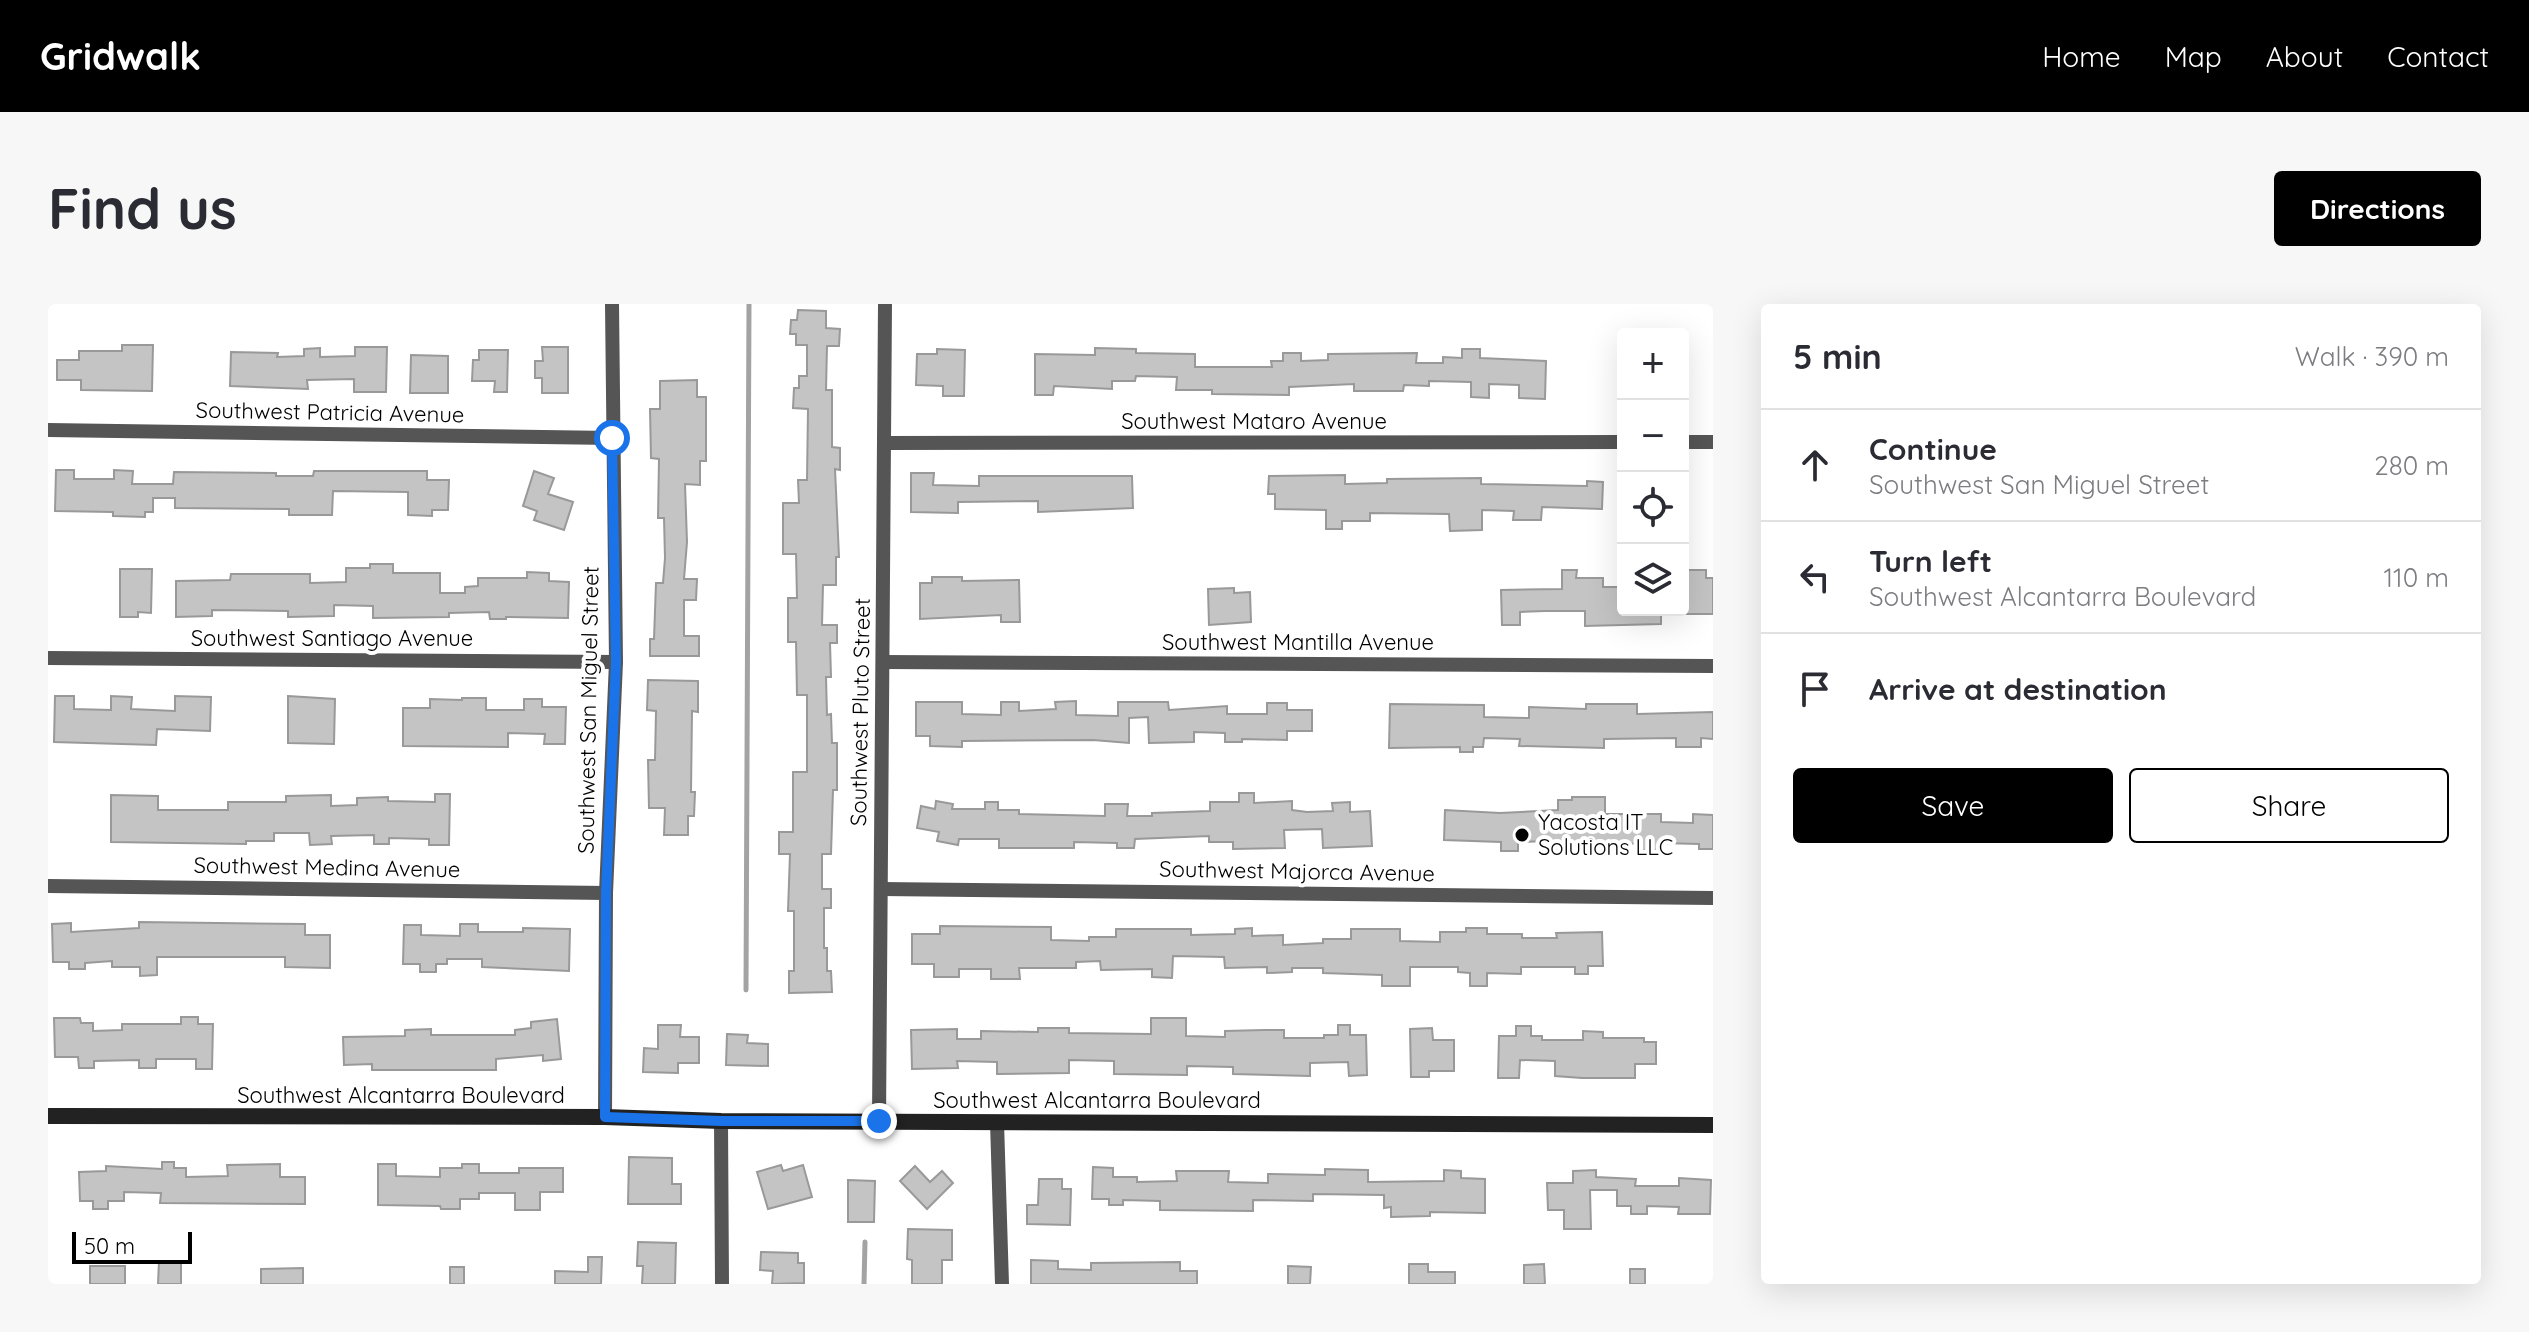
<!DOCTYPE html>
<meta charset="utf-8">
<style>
:root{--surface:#fff;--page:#f7f7f7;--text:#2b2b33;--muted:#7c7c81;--line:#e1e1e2;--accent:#000}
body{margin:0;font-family:Quicksand,sans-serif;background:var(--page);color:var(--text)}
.controls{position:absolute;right:24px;top:24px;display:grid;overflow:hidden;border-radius:8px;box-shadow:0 8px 32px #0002}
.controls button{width:72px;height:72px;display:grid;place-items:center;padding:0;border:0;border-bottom:2px solid var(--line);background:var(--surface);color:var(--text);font:40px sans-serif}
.scale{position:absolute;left:24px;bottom:20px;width:120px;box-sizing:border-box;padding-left:8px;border:4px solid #000;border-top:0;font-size:22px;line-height:28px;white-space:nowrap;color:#000;-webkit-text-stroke:6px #fff;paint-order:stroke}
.stop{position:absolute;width:24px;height:24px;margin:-18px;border:6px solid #1a73e8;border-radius:50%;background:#fff}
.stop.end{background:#1a73e8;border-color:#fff;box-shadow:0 2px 8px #0008}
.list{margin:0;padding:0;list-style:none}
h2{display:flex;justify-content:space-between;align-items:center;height:104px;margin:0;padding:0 32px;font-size:34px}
h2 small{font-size:26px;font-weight:400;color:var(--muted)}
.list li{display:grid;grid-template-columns:52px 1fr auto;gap:24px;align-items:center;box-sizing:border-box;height:112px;padding:0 32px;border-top:2px solid var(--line)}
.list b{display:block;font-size:30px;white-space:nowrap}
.list p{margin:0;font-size:26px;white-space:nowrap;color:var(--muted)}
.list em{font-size:26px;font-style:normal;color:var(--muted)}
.actions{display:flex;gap:16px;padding:24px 32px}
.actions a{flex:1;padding:18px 0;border:2px solid var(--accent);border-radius:8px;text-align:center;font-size:28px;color:var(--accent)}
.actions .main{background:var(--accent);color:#fff}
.icon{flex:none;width:44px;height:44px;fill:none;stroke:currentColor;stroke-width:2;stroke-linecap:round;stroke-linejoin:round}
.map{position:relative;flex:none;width:1665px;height:980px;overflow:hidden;border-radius:8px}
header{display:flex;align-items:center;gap:48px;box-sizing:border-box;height:112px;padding:0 40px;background:var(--accent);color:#fff}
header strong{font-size:38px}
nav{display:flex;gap:44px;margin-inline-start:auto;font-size:28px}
.intro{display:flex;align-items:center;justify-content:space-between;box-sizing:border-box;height:192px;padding:0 48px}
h1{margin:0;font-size:56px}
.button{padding:20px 36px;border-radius:8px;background:var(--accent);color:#fff;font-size:28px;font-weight:700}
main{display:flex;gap:48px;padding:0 48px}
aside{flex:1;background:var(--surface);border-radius:8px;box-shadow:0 8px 32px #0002}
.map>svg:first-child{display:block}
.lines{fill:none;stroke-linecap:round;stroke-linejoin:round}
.stream{stroke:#a3a3a3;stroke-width:5}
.building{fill:#c4c4c4;stroke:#999;stroke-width:2}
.street{stroke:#555;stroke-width:14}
.secondary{stroke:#222;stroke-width:16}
.route{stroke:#1a73e8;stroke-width:10}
.poi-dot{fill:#000;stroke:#fff;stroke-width:3}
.labels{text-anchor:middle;stroke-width:8;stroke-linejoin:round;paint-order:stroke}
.street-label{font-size:22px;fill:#000;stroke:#fff}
.poi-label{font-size:22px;fill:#000;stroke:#fff;text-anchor:start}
</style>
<header>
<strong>Gridwalk</strong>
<nav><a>Home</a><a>Map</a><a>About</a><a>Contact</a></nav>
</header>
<div class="intro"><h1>Find us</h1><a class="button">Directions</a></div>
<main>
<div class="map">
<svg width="1665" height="980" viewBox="0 0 1665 980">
<rect width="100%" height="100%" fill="#fff"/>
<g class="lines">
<!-- stream -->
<g class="stream">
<polyline points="698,686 701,0"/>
<polyline points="816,980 817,938"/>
</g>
</g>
<!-- building -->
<g class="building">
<polygon points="750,6 778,7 778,24 792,25 791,42 779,42 778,86 784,86 784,143 792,144 792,166 787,165 791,253 788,253 788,281 775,281 774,321 789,321 789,339 782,339 783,373 778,373 779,411 783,410 784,439 789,439 789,486 785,486 783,550 774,550 774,585 783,585 783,604 776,604 776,644 779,644 779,667 783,667 784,688 741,689 741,667 746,667 746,607 740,607 742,550 731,550 731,528 745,528 745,468 759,468 759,391 749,391 748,338 740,338 740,294 749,294 748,250 735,250 735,199 751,199 750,176 759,176 760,105 745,104 746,84 751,84 751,72 759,72 759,41 748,41 748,30 742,30 743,16 749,16"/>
<polygon points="74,41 105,41 104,87 33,86 33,76 9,76 9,56 31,56 31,47 74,47"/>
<polygon points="307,43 339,43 338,88 306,88 306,75 259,76 260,85 182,82 183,48 230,49 229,53 256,52 256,45 272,44 272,53 307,52"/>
<polygon points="494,43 520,43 520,89 494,89 494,74 487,74 487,57 495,57"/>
<polygon points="1047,44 1088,45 1088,49 1147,50 1147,63 1224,63 1223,57 1235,57 1235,49 1253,49 1253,57 1280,56 1280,50 1369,49 1368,59 1395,59 1395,53 1414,54 1414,45 1432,45 1432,54 1498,57 1497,95 1471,94 1471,81 1441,80 1441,94 1423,93 1423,78 1381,77 1381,82 1356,81 1355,87 1306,87 1306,80 1241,83 1241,91 1164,90 1164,86 1128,86 1129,73 1088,72 1087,77 1064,77 1064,85 1006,82 1005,91 987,91 987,50 1047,51"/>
<polygon points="889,45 917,46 916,92 895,92 895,82 868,81 869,50 889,50"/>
<polygon points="431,46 460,46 459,88 446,88 447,77 424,77 425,56 431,56"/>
<polygon points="363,51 400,52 400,89 362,89"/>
<polygon points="649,76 649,93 658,93 658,157 652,157 652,181 637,180 639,238 636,275 649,275 648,296 636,296 636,332 651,332 651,352 602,352 602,335 606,335 608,279 615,279 617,254 616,214 610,214 611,155 603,154 602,105 612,105 612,77"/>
<polygon points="8,166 26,166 26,175 66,175 66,166 85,167 84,180 125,180 126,168 228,169 228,172 265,172 266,167 379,167 379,176 401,176 400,206 384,206 384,212 360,211 360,188 285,187 284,211 241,211 241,205 127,204 127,194 105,194 105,208 97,208 97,213 65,212 65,208 7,207"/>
<polygon points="486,167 506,174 500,190 525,198 516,226 486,216 489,207 475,202"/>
<polygon points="863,169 886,169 885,181 931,182 931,172 1084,172 1085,204 990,208 990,197 910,198 910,209 863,208"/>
<polygon points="1297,171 1297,180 1339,179 1339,175 1433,174 1433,180 1539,182 1539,177 1555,178 1554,205 1494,203 1493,216 1465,216 1466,207 1434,206 1434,226 1402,227 1401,210 1322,209 1322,217 1294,217 1294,225 1278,225 1278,206 1227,205 1227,190 1220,190 1221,172"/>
<polygon points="322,260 345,260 345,269 392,269 392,289 417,289 417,283 430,282 430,274 479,274 479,268 501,269 501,277 521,278 520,314 458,313 458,315 442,315 441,308 401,309 401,313 325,314 325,302 286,301 286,312 240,313 240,307 164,306 164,312 128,313 128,277 182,276 183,270 262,270 262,279 298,278 298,264 322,264"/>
<polygon points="72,265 104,265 103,309 90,308 90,313 72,313"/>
<polygon points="1514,266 1529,266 1528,274 1555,274 1555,283 1575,283 1575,306 1613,306 1613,320 1537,322 1537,307 1497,307 1472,308 1472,321 1454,321 1453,286 1514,285"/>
<polygon points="1637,266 1658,266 1658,274 1665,274 1665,310 1635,310"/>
<polygon points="884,273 914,273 914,277 971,276 972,318 953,318 953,311 872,315 872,279 884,279"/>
<polygon points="1186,284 1186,289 1202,288 1203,318 1161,321 1160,285"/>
<polygon points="600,376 650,377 650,408 644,407 643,488 647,488 646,512 640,512 640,531 616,531 617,504 601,504 600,456 607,456 608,407 599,406"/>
<polygon points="7,392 26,392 26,405 63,406 63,392 84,393 83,405 127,407 127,392 163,393 162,427 109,425 108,441 6,438"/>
<polygon points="240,392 287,395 286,440 240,439"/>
<polygon points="414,394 438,394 438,406 476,406 476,395 494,395 494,403 518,403 517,440 496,440 497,430 460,429 460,443 355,442 355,404 382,404 382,395 414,396"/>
<polygon points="1028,397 1028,411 1070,412 1070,398 1120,398 1121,406 1179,402 1179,410 1219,410 1219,399 1239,399 1239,406 1264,406 1264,427 1239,427 1239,436 1194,435 1194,438 1177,438 1177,429 1146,428 1146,438 1101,439 1100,413 1081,414 1081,439 1045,436 914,437 914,443 882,442 882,432 868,432 868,398 914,398 914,410 953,411 953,398 971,398 971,407 1008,405 1007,398"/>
<polygon points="1342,400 1436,401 1436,413 1481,414 1481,403 1538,405 1538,400 1589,400 1589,410 1665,408 1665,435 1653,434 1653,443 1628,443 1628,434 1556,435 1556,444 1471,442 1472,435 1436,434 1435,443 1425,443 1425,448 1412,448 1412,443 1341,444"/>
<polygon points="1191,489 1206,489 1206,499 1244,497 1244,506 1259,508 1285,507 1284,499 1302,498 1302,508 1322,507 1324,542 1275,544 1274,525 1236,526 1237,544 1185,545 1185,538 1161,538 1161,532 1087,535 1086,544 1069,544 1069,539 1026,538 1026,544 951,544 951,535 911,535 910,541 889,537 891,528 869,524 873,502 887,505 888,497 905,500 904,505 937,505 937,498 950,498 950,506 971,506 971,510 1057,512 1057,500 1080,500 1079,512 1104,512 1104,509 1162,507 1162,498 1191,498"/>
<polygon points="387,490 402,490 401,541 381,541 381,535 341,534 341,540 326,540 326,531 283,532 284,540 262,541 261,529 226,529 226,537 198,537 198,540 63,538 63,491 110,492 110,506 180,506 180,498 238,498 238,492 283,491 283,502 309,501 309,494 340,493 340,497 387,498"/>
<polygon points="1524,493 1557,493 1557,510 1613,510 1613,518 1645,519 1645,510 1665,511 1665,545 1651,545 1651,540 1613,539 1613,546 1592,546 1592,540 1533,537 1533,548 1509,547 1510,537 1470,538 1470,547 1453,547 1453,538 1396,536 1397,506 1452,509 1510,506 1510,496 1524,496"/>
<polygon points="91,618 257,620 257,631 282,631 282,664 237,663 237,653 109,653 109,671 92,672 92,663 64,663 64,657 37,659 37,665 21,665 21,658 5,658 4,620 23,619 23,628 91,624"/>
<polygon points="412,620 430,620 430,628 475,628 475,624 522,625 521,667 434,663 434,655 399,655 399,660 388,660 388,668 372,668 372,660 355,660 356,621 373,621 373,631 412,632"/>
<polygon points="892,622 1003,623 1003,636 1041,637 1041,633 1068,633 1068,625 1143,625 1143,631 1187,630 1187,625 1204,624 1204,632 1235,631 1235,641 1275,639 1275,635 1303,635 1303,625 1352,625 1352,637 1392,638 1392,628 1418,628 1418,624 1439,624 1439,630 1474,630 1474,634 1509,634 1508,629 1554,628 1555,662 1540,662 1540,670 1527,670 1527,663 1473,663 1473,670 1439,669 1439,682 1422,682 1422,669 1410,668 1410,663 1362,663 1362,682 1334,682 1334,671 1275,669 1275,664 1244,664 1244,668 1219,669 1219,663 1177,664 1176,653 1125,652 1124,674 1104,673 1104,665 1053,666 1052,657 1028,658 1028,664 971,664 972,675 943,675 943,665 911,665 911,673 886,673 886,660 864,660 864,630 892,630"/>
<polygon points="133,713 150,713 150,720 165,720 164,765 148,765 148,755 108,755 108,764 91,764 91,756 46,757 46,764 31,764 30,753 7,753 6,714 32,714 33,719 45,719 45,727 74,726 74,720 133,720"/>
<polygon points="1103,714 1138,714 1138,732 1177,733 1177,727 1216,726 1236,726 1236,734 1276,734 1276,731 1290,731 1290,721 1302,721 1302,731 1318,731 1319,771 1301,772 1300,758 1262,759 1262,772 1185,770 1185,763 1139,762 1139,771 1066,770 1066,757 1021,756 1021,769 949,770 949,758 909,757 910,764 864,765 863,726 909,725 909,735 933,735 933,727 990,728 990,724 1021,724 1021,729 1103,730"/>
<polygon points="509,715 513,755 495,757 495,751 448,755 448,766 324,766 324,760 296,761 295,733 357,732 357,726 383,725 383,731 467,731 467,726 483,724 483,718"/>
<polygon points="610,721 633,721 632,733 651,733 651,759 630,759 630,769 595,768 596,744 610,745"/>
<polygon points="1468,722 1483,722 1483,732 1494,732 1494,736 1535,736 1535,727 1555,728 1555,734 1596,734 1596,738 1608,738 1608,760 1587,760 1587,774 1534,774 1507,772 1507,757 1472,756 1471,774 1450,774 1451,732 1468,732"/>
<polygon points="1384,724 1385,736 1406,736 1406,767 1381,767 1381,773 1363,773 1362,725"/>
<polygon points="679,730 700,731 699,739 720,740 720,762 678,761"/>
<polygon points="581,853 624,854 624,880 633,880 633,900 580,900"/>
<polygon points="114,858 126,858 126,864 138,864 138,873 180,872 179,861 232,860 232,873 257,873 257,900 112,899 113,889 76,888 76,897 60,897 60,905 45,905 45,897 32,897 31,868 58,867 58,862 114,865"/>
<polygon points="330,860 348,860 348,872 392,873 392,864 414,864 414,860 431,860 431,869 471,869 471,864 515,864 515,888 492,888 492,906 467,906 467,889 431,889 431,895 412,895 412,905 393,905 392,902 330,901"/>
<polygon points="733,861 735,867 755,861 764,893 720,905 709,868"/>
<polygon points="867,862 882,878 894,867 905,879 879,905 852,877"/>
<polygon points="1045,863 1065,864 1065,873 1089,873 1089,878 1129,877 1128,867 1181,867 1180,878 1220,879 1220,870 1277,871 1277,865 1320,866 1320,878 1396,877 1396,866 1413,867 1413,874 1437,875 1437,909 1382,908 1382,912 1343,913 1343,903 1336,904 1336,891 1265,890 1265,897 1205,896 1205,907 1112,906 1112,897 1075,896 1075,901 1061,901 1061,895 1044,895"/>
<polygon points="1548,866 1548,873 1588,875 1587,882 1631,882 1631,874 1663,876 1662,910 1630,910 1631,903 1599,902 1599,910 1583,910 1583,902 1569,902 1569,886 1542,886 1543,925 1516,925 1516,906 1500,906 1499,879 1525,879 1525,867"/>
<polygon points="991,875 1014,875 1014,885 1023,885 1022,921 979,920 979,901 990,901"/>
<polygon points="800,876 827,877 826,918 800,918"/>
<polygon points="860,925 904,926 904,956 894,956 894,980 864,980 864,956 859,955"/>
<polygon points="590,938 628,939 627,980 594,980 595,962 589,962"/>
<polygon points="713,948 750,949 750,959 756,959 756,979 724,980 725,967 712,966"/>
<polygon points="540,953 554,953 553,980 507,980 507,967 540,968"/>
<polygon points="983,956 1010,957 1010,965 1043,966 1043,959 1132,958 1132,967 1149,967 1149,980 983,980"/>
<polygon points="111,957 133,958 133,980 110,980"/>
<polygon points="1361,960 1380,960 1380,968 1407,968 1407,980 1361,980"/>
<polygon points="1496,960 1497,980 1476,980 1476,961"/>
<rect x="42" y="962" width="35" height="18"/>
<polygon points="1240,962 1263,963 1262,980 1240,980"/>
<rect x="402" y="963" width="14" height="17"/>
<polygon points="255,964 255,980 213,980 213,965"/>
<rect x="1582" y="965" width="15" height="15"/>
</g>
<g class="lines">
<!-- street -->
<g class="street">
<polyline points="0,126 564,134"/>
<polyline points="1635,138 1665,138"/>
<polyline points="836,139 1575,138"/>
<polyline points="0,354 568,358"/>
<polyline points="835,358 1665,362"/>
<polyline points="0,582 558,589"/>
<polyline points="833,585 1665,594"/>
<polyline points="557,813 558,589 568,358 564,0"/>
<polyline points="673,817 674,980"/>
<polyline points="831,817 837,0"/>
<polyline points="949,818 954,980"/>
</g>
<!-- secondary -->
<polyline class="secondary" points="0,812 557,813 673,817 1665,821"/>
</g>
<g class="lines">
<!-- route -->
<polyline class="route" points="564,134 568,358 558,589 557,813 673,817 831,817"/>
</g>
<!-- markers -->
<circle class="poi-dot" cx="1474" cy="531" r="8"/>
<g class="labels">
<!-- street labels -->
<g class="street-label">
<text transform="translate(282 108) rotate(1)" y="8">Southwest Patricia Avenue</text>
<text x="1206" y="125">Southwest Mataro Avenue</text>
<text x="284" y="342">Southwest Santiago Avenue</text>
<text x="1250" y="346">Southwest Mantilla Avenue</text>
<text transform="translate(540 406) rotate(-89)" y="8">Southwest San Miguel Street</text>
<text transform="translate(812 408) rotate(-89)" y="8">Southwest Pluto Street</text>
<text transform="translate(279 563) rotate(1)" y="8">Southwest Medina Avenue</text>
<text transform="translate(1249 567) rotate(1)" y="8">Southwest Majorca Avenue</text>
<text x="353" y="799">Southwest Alcantarra Boulevard</text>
<text x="1049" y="804">Southwest Alcantarra Boulevard</text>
</g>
<!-- poi labels -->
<g class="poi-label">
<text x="1490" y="526">Yacosta IT<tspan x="1490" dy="25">Solutions LLC</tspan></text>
</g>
</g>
</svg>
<div class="controls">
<button>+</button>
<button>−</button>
<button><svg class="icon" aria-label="locate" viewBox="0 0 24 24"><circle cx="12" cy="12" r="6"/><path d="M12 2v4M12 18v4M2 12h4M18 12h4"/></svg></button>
<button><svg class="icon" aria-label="layers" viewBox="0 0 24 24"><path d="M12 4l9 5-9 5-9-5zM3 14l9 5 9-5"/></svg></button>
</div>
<div class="scale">50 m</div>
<div class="stop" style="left:564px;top:134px"></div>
<div class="stop end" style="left:831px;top:817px"></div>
</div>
<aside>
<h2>5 min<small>Walk · 390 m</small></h2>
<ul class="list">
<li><svg class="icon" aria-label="ahead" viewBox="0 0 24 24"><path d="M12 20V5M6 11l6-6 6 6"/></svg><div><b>Continue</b><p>Southwest San Miguel Street</p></div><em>280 m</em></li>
<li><svg class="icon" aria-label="left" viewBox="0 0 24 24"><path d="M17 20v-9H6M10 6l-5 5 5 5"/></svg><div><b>Turn left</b><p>Southwest Alcantarra Boulevard</p></div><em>110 m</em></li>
<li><svg class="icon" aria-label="arrive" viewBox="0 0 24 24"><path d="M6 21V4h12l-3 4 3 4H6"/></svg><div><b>Arrive at destination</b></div></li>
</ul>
<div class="actions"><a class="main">Save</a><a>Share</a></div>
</aside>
</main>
